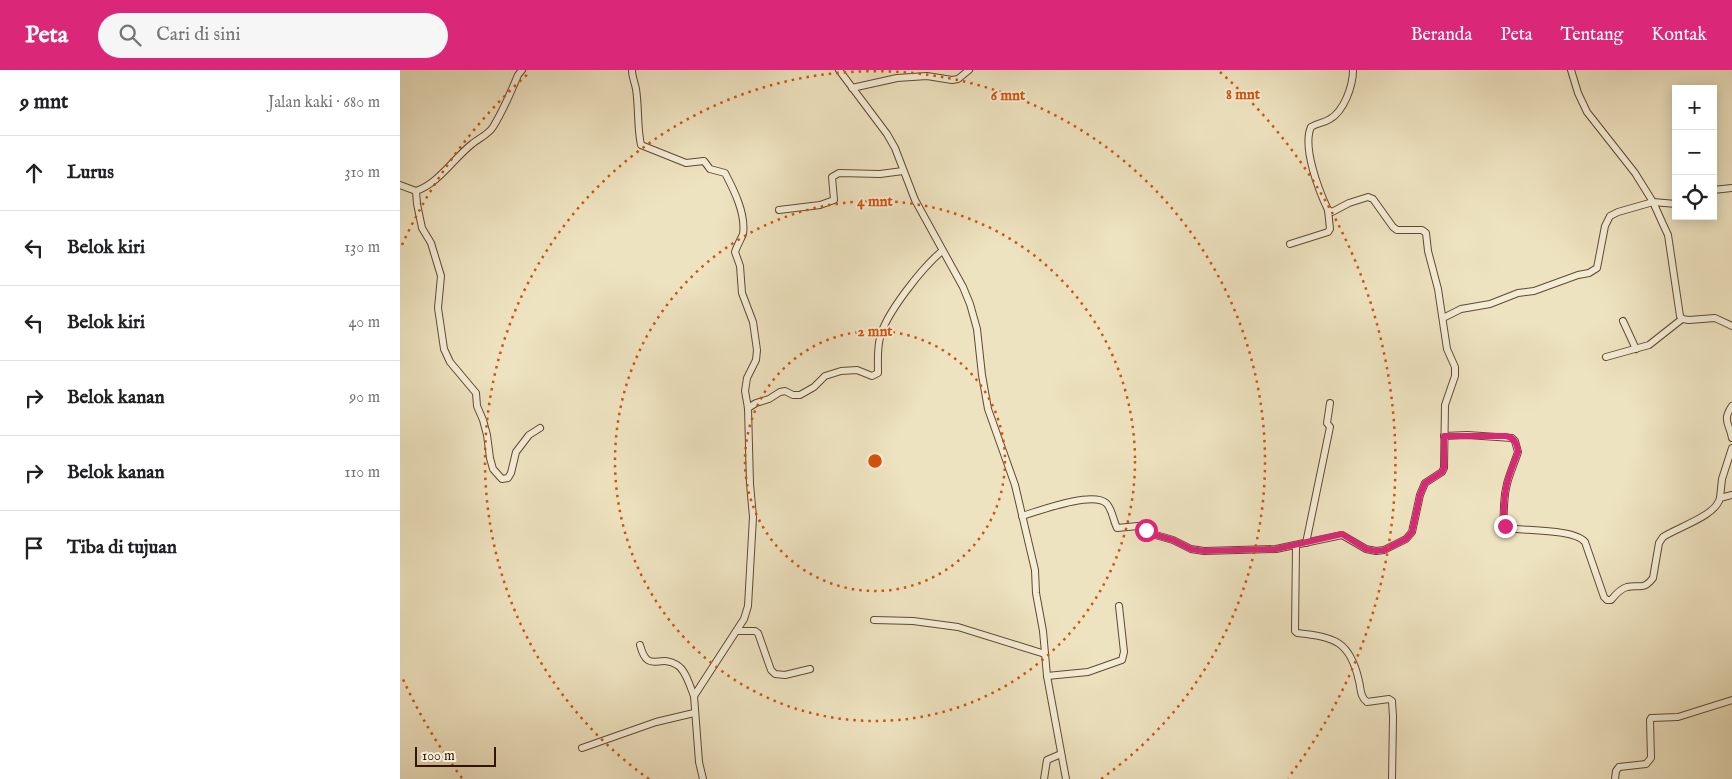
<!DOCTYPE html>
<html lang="id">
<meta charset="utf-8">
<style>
:root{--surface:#fff;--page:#f6f6f6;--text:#202124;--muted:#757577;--line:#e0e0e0;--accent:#db2777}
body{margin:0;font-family:"IM FELL English",serif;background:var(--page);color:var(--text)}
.controls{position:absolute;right:15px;top:15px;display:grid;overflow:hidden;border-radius:0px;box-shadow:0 2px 12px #0003}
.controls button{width:45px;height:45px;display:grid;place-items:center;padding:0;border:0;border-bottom:1px solid var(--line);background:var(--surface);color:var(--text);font:25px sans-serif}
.scale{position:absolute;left:15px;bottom:12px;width:81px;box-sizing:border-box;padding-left:5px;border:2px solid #331402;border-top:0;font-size:14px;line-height:18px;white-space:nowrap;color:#331402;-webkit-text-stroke:4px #f4edd6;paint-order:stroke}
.stop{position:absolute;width:15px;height:15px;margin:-11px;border:4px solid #db2777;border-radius:50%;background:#fff}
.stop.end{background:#db2777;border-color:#fff;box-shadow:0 1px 5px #0008}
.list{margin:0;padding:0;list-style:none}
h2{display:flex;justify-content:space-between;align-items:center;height:65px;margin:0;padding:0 20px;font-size:21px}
h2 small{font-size:16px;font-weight:400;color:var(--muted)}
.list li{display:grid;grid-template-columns:32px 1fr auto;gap:15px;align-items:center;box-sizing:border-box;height:75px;padding:0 20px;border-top:1px solid var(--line)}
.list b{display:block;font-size:19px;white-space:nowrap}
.list em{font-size:16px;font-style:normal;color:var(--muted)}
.icon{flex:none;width:28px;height:28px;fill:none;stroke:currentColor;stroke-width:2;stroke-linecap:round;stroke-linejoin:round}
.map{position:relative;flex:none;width:1332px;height:709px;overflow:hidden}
header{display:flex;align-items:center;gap:30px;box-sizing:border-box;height:70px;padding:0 25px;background:var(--accent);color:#fff}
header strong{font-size:24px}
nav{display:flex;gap:28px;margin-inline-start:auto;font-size:18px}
.search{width:350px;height:45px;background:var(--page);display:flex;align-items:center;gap:12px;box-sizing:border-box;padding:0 18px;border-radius:28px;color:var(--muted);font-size:19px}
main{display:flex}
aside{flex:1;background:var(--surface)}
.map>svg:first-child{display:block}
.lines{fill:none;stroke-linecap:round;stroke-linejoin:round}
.street-casing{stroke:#624832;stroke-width:8}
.street{stroke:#f4edd6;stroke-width:6}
.route{stroke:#db2777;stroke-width:6}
.ring{fill:none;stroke:#d6520b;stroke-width:2.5;stroke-dasharray:2.5 5}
.centre{fill:#d6520b;stroke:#f4edd6;stroke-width:2.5}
.ring-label{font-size:15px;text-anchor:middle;font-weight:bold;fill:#d6520b;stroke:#f4edd6;stroke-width:4;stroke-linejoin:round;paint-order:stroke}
</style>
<header>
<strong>Peta</strong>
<div class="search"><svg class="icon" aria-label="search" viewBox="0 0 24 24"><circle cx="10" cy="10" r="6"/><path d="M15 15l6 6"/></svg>Cari di sini</div>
<nav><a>Beranda</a><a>Peta</a><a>Tentang</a><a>Kontak</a></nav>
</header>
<main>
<aside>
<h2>9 mnt<small>Jalan kaki · 680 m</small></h2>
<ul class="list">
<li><svg class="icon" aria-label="ahead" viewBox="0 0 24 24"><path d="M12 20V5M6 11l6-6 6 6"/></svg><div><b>Lurus</b></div><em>310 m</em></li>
<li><svg class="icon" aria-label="left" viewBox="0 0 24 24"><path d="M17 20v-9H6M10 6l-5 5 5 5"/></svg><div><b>Belok kiri</b></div><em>130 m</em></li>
<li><svg class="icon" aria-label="left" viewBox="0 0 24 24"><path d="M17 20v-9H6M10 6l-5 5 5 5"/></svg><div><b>Belok kiri</b></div><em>40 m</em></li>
<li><svg class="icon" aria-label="right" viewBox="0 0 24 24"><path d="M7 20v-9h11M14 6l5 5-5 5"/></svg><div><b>Belok kanan</b></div><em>90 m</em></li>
<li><svg class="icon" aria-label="right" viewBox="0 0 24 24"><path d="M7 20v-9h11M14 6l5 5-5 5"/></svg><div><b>Belok kanan</b></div><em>110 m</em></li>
<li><svg class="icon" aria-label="arrive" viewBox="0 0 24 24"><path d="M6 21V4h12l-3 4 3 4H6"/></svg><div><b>Tiba di tujuan</b></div></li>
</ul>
</aside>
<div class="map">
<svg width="1332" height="709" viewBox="0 0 1332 709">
<rect width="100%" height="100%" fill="#eee3c0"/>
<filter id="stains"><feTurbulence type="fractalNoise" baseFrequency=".004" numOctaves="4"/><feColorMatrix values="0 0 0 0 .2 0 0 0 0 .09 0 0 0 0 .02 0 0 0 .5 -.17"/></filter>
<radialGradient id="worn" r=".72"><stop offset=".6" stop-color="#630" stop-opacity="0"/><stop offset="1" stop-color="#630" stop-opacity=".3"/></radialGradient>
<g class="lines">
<defs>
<g id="street">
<path d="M122,0L118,5C111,22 103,41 93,57C88,65 79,68 72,74C53,89 39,113 16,121L17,134L22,158L31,173L41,206L38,238L44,279L50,292L76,323L77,336L83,350L87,365L90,388L93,399L102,409L108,408L111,403L116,382L129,365L140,358"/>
<path d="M232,0C232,7 235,13 236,19C239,38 237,57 241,75L286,93L304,91L310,99L325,103C334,120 346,144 343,164C341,169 337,176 335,182L340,196L342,223L353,252L357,280L356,290L347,308L345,321L348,338L350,414L353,447L348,536L344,549L294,626L299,692L303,709"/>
<polyline points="439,0 487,64 495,78 515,130 563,217 570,234 577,259 582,305 588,339 615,415 635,500 636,523 643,561 647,606 666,709"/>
<polyline points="1171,0 1178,23 1187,42 1235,103 1253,132 1262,152 1268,165 1280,246 1282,249 1289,250 1315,248 1332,256"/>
<polyline points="452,18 497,8 527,6 552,10 558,9 569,0"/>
<polyline points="0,115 16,121"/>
<polyline points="1313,120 1332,118"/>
<polyline points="379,140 420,135 434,130 432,107 439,103 480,104 503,101"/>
<polyline points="890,174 928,162 930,159 928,140"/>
<polyline points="1043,248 1061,239 1090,234 1118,223 1134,221 1178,205 1189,203 1197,198 1205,156 1210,146 1218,142 1253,132 1276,134"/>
<polyline points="1223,251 1236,279"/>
<polyline points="1206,287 1249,275 1282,249"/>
<path d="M1332,336C1322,351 1329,352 1332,368"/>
<path d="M348,338L356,333L369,329L380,322L385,321L393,325H400L414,317L425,306L441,301L457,300L472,306L478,303C478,292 477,279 480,268C485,244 523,197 542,181"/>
<path d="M1044,366L1067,365L1112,368L1115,371L1118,382C1111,403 1105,412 1104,435C1104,444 1102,452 1107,458C1125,461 1175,459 1185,472L1204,527L1207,530H1211C1215,525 1220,519 1227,517C1239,514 1243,521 1253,508L1259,473L1263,467C1278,457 1316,446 1320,428L1332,425"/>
<polyline points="1320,428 1322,409 1332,378"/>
<path d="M622,446C639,441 692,421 706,433C712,438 713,450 717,458L738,456L752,464L773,470L791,479L804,481L876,479L942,465L966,479L976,481L984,480L1006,469L1012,462L1020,425L1025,413L1042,402L1044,398L1045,335L1055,306V297L1047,279L1038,219L1028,181L1026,163L1022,160H997L993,157L973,129L968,127L949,133L932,142L928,140C919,121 902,77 911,57C917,53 924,53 930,49C944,41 953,16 953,0"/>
<polyline points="906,473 930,357 927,353 930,333"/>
<path d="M896,476L895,561L897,563C935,567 950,571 959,611C961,619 960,627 967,632L989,629L992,631L993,647L992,709"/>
<polyline points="474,550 513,551 558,557 645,584"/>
<polyline points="337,561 355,561 358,563 371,600 375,604 385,605 410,599"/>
<path d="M240,575C248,605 259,583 277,595C286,600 290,617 294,626"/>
<polyline points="647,606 688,602 722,590 724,582 719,536"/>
<polyline points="182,678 256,652 294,643"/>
<polyline points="644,709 647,690 661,684"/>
<polyline points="1215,709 1216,701 1219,697 1246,694 1251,688 1250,650 1251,648 1278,647 1332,630"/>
</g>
</defs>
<!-- street casing -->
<use href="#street" class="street-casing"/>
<!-- street -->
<use href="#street" class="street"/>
</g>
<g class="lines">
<!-- route -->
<path class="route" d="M746,460L752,464L773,470L791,479L804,481L876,479L942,464L966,479L976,481L984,480L1006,469L1012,462L1020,425L1025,413L1042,402L1044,398V366H1106C1115,368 1117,374 1118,382C1110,403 1105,413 1104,436C1104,443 1103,450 1105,456"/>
</g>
<!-- distance rings -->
<g class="ring">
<circle cx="475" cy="391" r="130"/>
<circle cx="475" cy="391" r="260"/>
<path d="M249 709A390 390 0 1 1 701 709"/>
<path d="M62 708A520 520 0 0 1 2 607M2 175A520 520 0 0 1 130 2M820 2A520 520 0 0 1 888 708"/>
</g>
<circle cx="475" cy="391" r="8" class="centre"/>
<g class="ring-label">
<text x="843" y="29">8 mnt</text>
<text x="608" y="30">6 mnt</text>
<text x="475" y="136">4 mnt</text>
<text x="475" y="266">2 mnt</text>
</g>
<rect width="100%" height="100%" filter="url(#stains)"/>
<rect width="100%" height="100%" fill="url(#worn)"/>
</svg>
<div class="controls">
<button>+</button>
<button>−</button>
<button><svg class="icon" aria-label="locate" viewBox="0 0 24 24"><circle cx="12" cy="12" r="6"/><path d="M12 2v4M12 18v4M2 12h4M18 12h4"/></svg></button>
</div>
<div class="scale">100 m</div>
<div class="stop" style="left:746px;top:460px"></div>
<div class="stop end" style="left:1105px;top:456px"></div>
</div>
</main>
